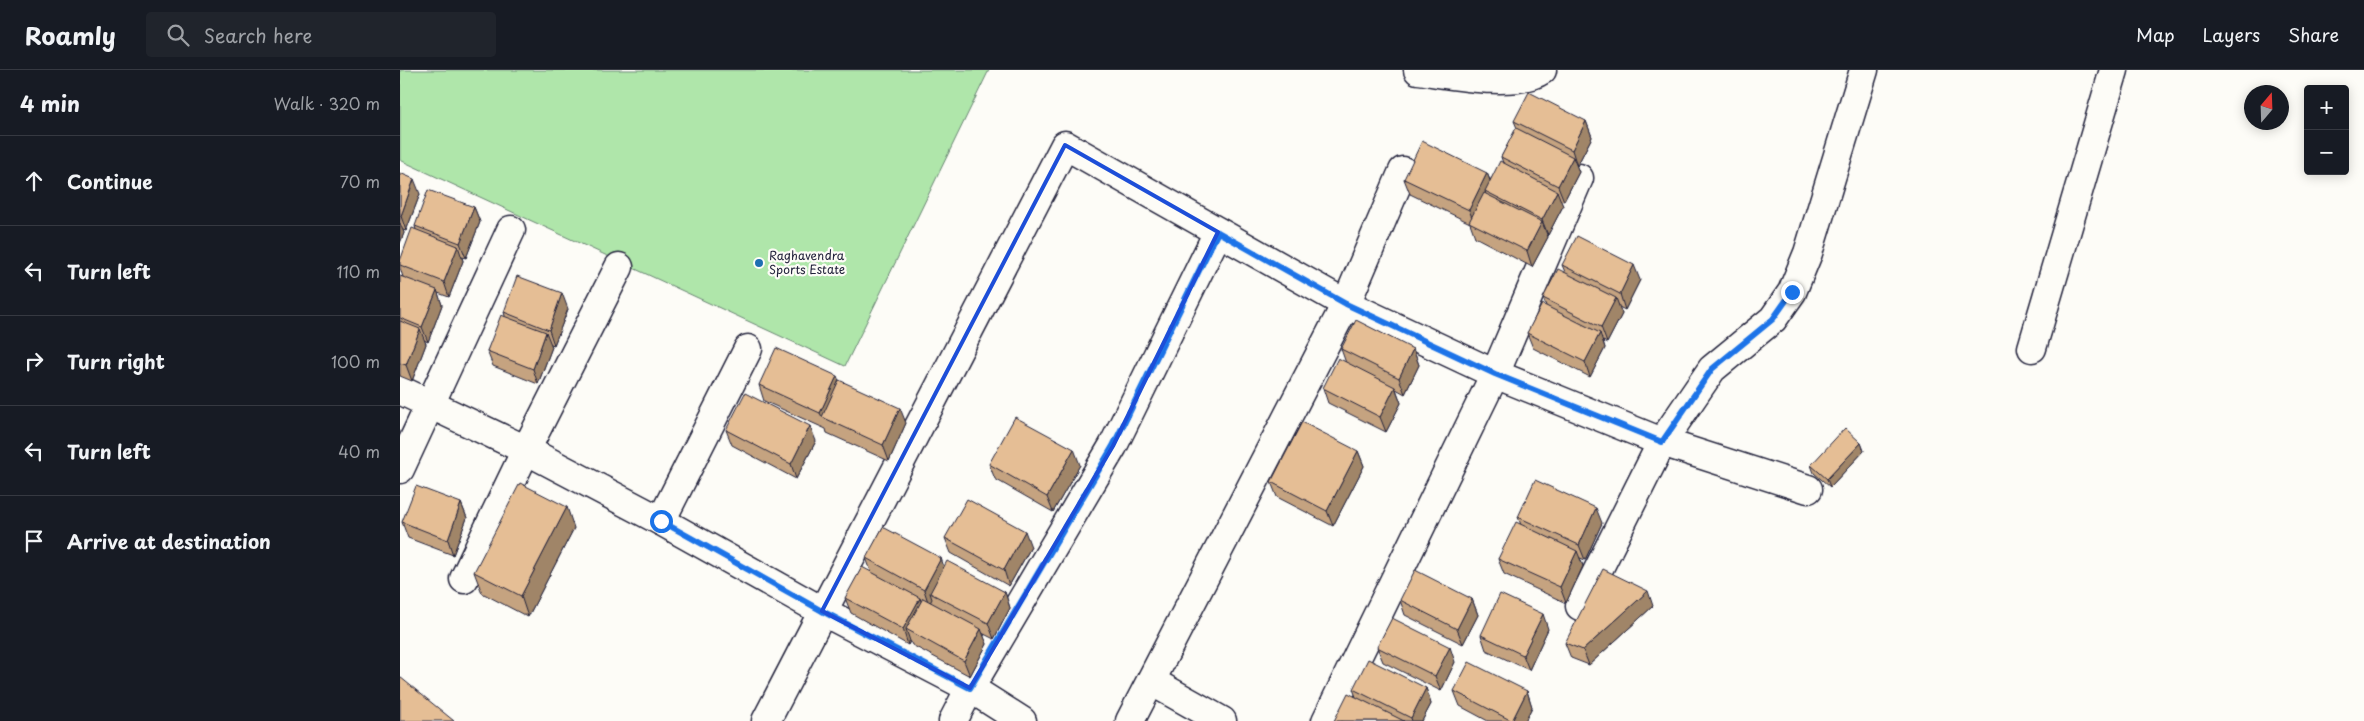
<!DOCTYPE html>
<meta charset="utf-8">
<style>
:root{--surface:#171b24;--page:#20242c;--text:#f1f3f6;--muted:#9ea1a6;--line:#363941}
body{margin:0;font-family:"Playpen Sans",sans-serif;background:var(--page);color:var(--text)}
.controls{position:absolute;right:15px;top:15px;display:grid;overflow:hidden;border-radius:5px;box-shadow:0 2px 12px #0003}
.controls button{width:45px;height:45px;display:grid;place-items:center;padding:0;border:0;border-bottom:1px solid var(--line);background:var(--surface);color:var(--text);font:25px sans-serif}
.compass{position:absolute;left:1844px;top:15px;width:45px;height:45px;border-radius:50%;background:var(--surface);box-shadow:0 2px 12px #0003;rotate:19deg}
.stop{position:absolute;width:15px;height:15px;margin:-11px;border:4px solid #1a73e8;border-radius:50%;background:#fff}
.stop.end{background:#1a73e8;border-color:#fff;box-shadow:0 1px 5px #0008}
.list{margin:0;padding:0;list-style:none}
h2{display:flex;justify-content:space-between;align-items:center;height:65px;margin:0;padding:0 20px;font-size:21px}
h2 small{font-size:16px;font-weight:400;color:var(--muted)}
.list li{display:grid;grid-template-columns:32px 1fr auto;gap:15px;align-items:center;box-sizing:border-box;height:90px;padding:0 20px;border-top:1px solid var(--line)}
.list b{display:block;font-size:19px;white-space:nowrap}
.list em{font-size:16px;font-style:normal;color:var(--muted)}
.icon{flex:none;width:28px;height:28px;fill:none;stroke:currentColor;stroke-width:2;stroke-linecap:round;stroke-linejoin:round}
.map{position:relative;flex:none;width:1964px;height:651px;overflow:hidden}
header{display:flex;align-items:center;gap:30px;box-sizing:border-box;height:70px;padding:0 25px;background:var(--surface);border-bottom:1px solid var(--line)}
header strong{font-size:24px}
nav{display:flex;gap:28px;margin-inline-start:auto;font-size:18px}
.search{width:350px;height:45px;background:var(--page);display:flex;align-items:center;gap:12px;box-sizing:border-box;padding:0 18px;border-radius:5px;color:var(--muted);font-size:19px}
main{display:flex}
aside{flex:1;background:var(--surface)}
.map>svg:first-child{display:block}
.green{fill:#afe6aa;stroke:#688472}
.lines{fill:none;stroke-linecap:round;stroke-linejoin:round}
.minor-casing{stroke:#22223b;stroke-width:31}
.minor{stroke:#fdfcf7;stroke-width:28}
.wall{fill:#c5a380;stroke:#22223b}
.shaded-wall{fill:#a08568;stroke:#22223b}
.building{fill:#e5be95;stroke:#22223b}
.route{stroke:#1a73e8;stroke-width:6}
.marked{fill:none;stroke:#1d4ed8;stroke-width:4;stroke-linejoin:round}
.poi-dot{fill:#1f6fb2;stroke:#fdfcf7;stroke-width:2}
.labels{text-anchor:middle;stroke-width:4.5;stroke-linejoin:round;paint-order:stroke}
.poi-label{font-size:12px;fill:#22223b;stroke:#fdfcf7;text-anchor:start}
</style>
<header>
<strong>Roamly</strong>
<div class="search"><svg class="icon" aria-label="search" viewBox="0 0 24 24"><circle cx="10" cy="10" r="6"/><path d="M15 15l6 6"/></svg>Search here</div>
<nav><a>Map</a><a>Layers</a><a>Share</a></nav>
</header>
<main>
<aside>
<h2>4 min<small>Walk · 320 m</small></h2>
<ul class="list">
<li><svg class="icon" aria-label="ahead" viewBox="0 0 24 24"><path d="M12 20V5M6 11l6-6 6 6"/></svg><div><b>Continue</b></div><em>70 m</em></li>
<li><svg class="icon" aria-label="left" viewBox="0 0 24 24"><path d="M17 20v-9H6M10 6l-5 5 5 5"/></svg><div><b>Turn left</b></div><em>110 m</em></li>
<li><svg class="icon" aria-label="right" viewBox="0 0 24 24"><path d="M7 20v-9h11M14 6l5 5-5 5"/></svg><div><b>Turn right</b></div><em>100 m</em></li>
<li><svg class="icon" aria-label="left" viewBox="0 0 24 24"><path d="M17 20v-9H6M10 6l-5 5 5 5"/></svg><div><b>Turn left</b></div><em>40 m</em></li>
<li><svg class="icon" aria-label="arrive" viewBox="0 0 24 24"><path d="M6 21V4h12l-3 4 3 4H6"/></svg><div><b>Arrive at destination</b></div></li>
</ul>
</aside>
<div class="map">
<svg width="1964" height="651" viewBox="0 0 1964 651">
<rect width="100%" height="100%" fill="#fdfcf7"/>
<filter id="ink" filterUnits="userSpaceOnUse"><feTurbulence type="fractalNoise" baseFrequency=".02" numOctaves="2"/><feDisplacementMap in="SourceGraphic" scale="10" xChannelSelector="R" yChannelSelector="G"/><feConvolveMatrix kernelMatrix="1 2 1 2 8 2 1 2 1" color-interpolation-filters="sRGB"/></filter>
<g filter="url(#ink)">
<!-- green -->
<polygon class="green" points="0,0 589,0 445,296 0,90"/>
<g class="lines">
<defs>
<g id="minor">
<path d="M1018,0C1049,4 1116,18 1142,0"/>
<polyline points="1632,278 1714,0"/>
<polyline points="0,320 126,380 261,451 422,541 570,618 622,651"/>
<polyline points="0,399 111,160"/>
<polyline points="261,451 348,279"/>
<polyline points="64,509 126,380 219,197"/>
<polyline points="1180,536 1262,372 1312,299 1373,249 1392,222 1408,183 1464,0"/>
<polyline points="751,611 822,651"/>
<polyline points="366,651 665,75 946,234 1095,304 1262,372 1408,419"/>
<polyline points="553,651 570,618 713,376 818,162"/>
<polyline points="730,651 946,234 1003,101"/>
<polyline points="926,651 1095,304 1179,108"/>
</g>
</defs>
<!-- minor casing -->
<use href="#minor" class="minor-casing"/>
<!-- minor -->
<use href="#minor" class="minor"/>
</g>
<!-- wall -->
<g class="wall">
<polygon points="1114,51 1186,51 1192,67 1177,96 1176,95 1179,102 1164,131 1160,130 1163,136 1148,165 1147,165 1148,167 1132,197 1075,167 1070,153 1010,124 1004,109 1087,103 1090,110 1103,93 1101,87 1117,58"/>
<polygon points="0,103 20,124 6,161 3,160 4,163 0,173"/>
<polygon points="74,137 80,152 66,188 62,187 63,191 49,227 38,223 42,235 28,272 24,270 26,274 12,311 0,306 0,206 3,207 0,198 0,191 16,160 15,156"/>
<polygon points="1162,195 1240,210 1225,240 1219,237 1222,244 1207,273 1203,271 1205,278 1190,307 1133,278 1127,263 1146,236 1143,228 1165,202"/>
<polygon points="168,239 154,275 151,274 152,277 138,314 93,296 87,281 105,246 104,242"/>
<polygon points="941,279 1013,279 1019,295 1005,324 996,319 1001,333 986,362 928,333 923,318 946,293"/>
<polygon points="439,310 506,353 489,391 427,363 426,359 364,331 359,315"/>
<polygon points="326,360 416,371 396,409 332,375"/>
<polygon points="1461,373 1464,381 1430,417 1414,403 1411,395"/>
<polygon points="958,381 964,396 933,456 877,427 871,412"/>
<polygon points="589,394 680,395 653,442 595,409"/>
<polygon points="61,433 67,448 53,485 8,468 2,452"/>
<polygon points="1118,447 1202,453 1185,490 1180,488 1183,496 1166,533 1104,504 1098,489 1121,455"/>
<polygon points="174,458 128,547 82,523 74,502"/>
<polygon points="545,468 631,477 609,516 551,483"/>
<polygon points="466,488 544,497 605,522 610,538 594,569 582,563 587,574 570,606 512,575 510,571 508,575 451,543 445,528 471,501"/>
<polygon points="1072,529 1078,545 1063,574 1005,545 1000,530"/>
<polygon points="1253,536 1189,595 1171,588 1165,573"/>
<polygon points="1148,559 1129,600 1086,580 1081,565"/>
<polygon points="977,577 1055,592 1041,621 983,592"/>
<polygon points="1026,618 1031,634 1022,651 934,651 956,627 953,619"/>
<polygon points="1054,621 1127,621 1132,637 1125,651 1088,651 1060,636"/>
</g>
<!-- shaded-wall -->
<g class="shaded-wall">
<polygon points="1186,51 1192,67 1177,96 1172,80"/>
<polygon points="1173,87 1179,102 1164,131 1158,116"/>
<polygon points="1087,103 1093,118 1085,121 1087,129 1075,155 1069,140"/>
<polygon points="14,109 20,124 6,161 1,146"/>
<polygon points="1157,121 1163,136 1148,165 1142,150"/>
<polygon points="74,137 80,152 66,188 60,173"/>
<polygon points="1142,152 1148,167 1132,197 1127,181"/>
<polygon points="0,153 4,163 0,173"/>
<polygon points="58,176 63,191 49,227 44,212"/>
<polygon points="1234,195 1240,210 1225,240 1220,224"/>
<polygon points="37,220 42,235 28,272 22,257"/>
<polygon points="162,223 168,239 154,275 149,260"/>
<polygon points="1216,228 1222,244 1207,273 1201,257"/>
<polygon points="20,259 26,274 12,311 6,295"/>
<polygon points="146,262 152,277 138,314 133,299"/>
<polygon points="1200,263 1205,278 1190,307 1185,292"/>
<polygon points="1013,279 1019,295 1005,324 999,308"/>
<polygon points="437,306 443,321 422,347 420,343"/>
<polygon points="995,317 1001,333 986,362 980,347"/>
<polygon points="500,338 506,353 489,391 483,375"/>
<polygon points="410,356 416,371 396,409 391,394"/>
<polygon points="1461,373 1464,381 1430,417 1427,409"/>
<polygon points="674,379 680,395 653,442 647,427"/>
<polygon points="958,381 964,396 933,456 927,441"/>
<polygon points="61,433 67,448 53,485 48,470"/>
<polygon points="167,437 174,458 128,547 121,526"/>
<polygon points="1196,438 1202,453 1185,490 1179,475"/>
<polygon points="625,461 631,477 609,516 604,500"/>
<polygon points="1177,481 1183,496 1166,533 1160,517"/>
<polygon points="541,488 546,503 530,523 532,529 529,535 524,520"/>
<polygon points="1248,521 1253,536 1189,595 1183,580"/>
<polygon points="605,522 610,538 594,569 588,553"/>
<polygon points="520,528 525,543 506,559 510,571 508,575 503,559"/>
<polygon points="1072,529 1078,545 1063,574 1057,559"/>
<polygon points="1143,544 1148,559 1129,600 1123,585"/>
<polygon points="581,559 587,574 570,606 564,591"/>
<polygon points="1050,577 1055,592 1041,621 1035,606"/>
<polygon points="1026,618 1031,634 1022,651 1012,651 1011,648"/>
<polygon points="1127,621 1132,637 1125,651 1112,651"/>
</g>
<!-- building -->
<g class="building">
<polygon points="1129,22 1186,51 1172,80 1114,51"/>
<polygon points="1116,58 1173,87 1158,116 1101,87"/>
<polygon points="1022,71 1087,103 1069,140 1004,109"/>
<polygon points="1100,91 1157,121 1142,150 1085,121"/>
<polygon points="0,103 14,109 1,146 0,146"/>
<polygon points="28,120 74,137 60,173 15,156"/>
<polygon points="1084,123 1142,152 1127,181 1069,152"/>
<polygon points="12,158 58,176 44,212 0,195 0,191"/>
<polygon points="1177,166 1234,195 1220,224 1162,195"/>
<polygon points="1158,199 1216,228 1201,257 1143,228"/>
<polygon points="0,206 37,220 22,257 0,248"/>
<polygon points="117,206 162,223 149,260 104,242"/>
<polygon points="1142,234 1200,263 1185,292 1127,263"/>
<polygon points="101,245 146,262 133,299 87,281"/>
<polygon points="956,250 1013,279 999,308 941,279"/>
<polygon points="0,251 20,259 6,295 0,293"/>
<polygon points="376,278 437,306 420,343 359,315"/>
<polygon points="938,288 995,317 980,347 923,318"/>
<polygon points="439,310 500,338 483,375 422,347"/>
<polygon points="345,323 410,356 391,394 326,360"/>
<polygon points="615,347 674,379 647,427 589,394"/>
<polygon points="902,352 958,381 927,441 871,412"/>
<polygon points="1445,358 1461,373 1427,409 1411,395"/>
<polygon points="1135,410 1196,438 1179,475 1118,447"/>
<polygon points="120,413 167,437 121,526 74,502"/>
<polygon points="16,416 61,433 48,470 2,452"/>
<polygon points="567,429 625,461 604,500 545,468"/>
<polygon points="1116,452 1177,481 1160,517 1098,489"/>
<polygon points="483,457 541,488 524,520 466,488"/>
<polygon points="547,491 605,522 588,553 530,523"/>
<polygon points="462,497 520,528 503,559 445,528"/>
<polygon points="1203,499 1248,521 1183,580 1165,573"/>
<polygon points="1015,500 1072,529 1057,559 1000,530"/>
<polygon points="1100,524 1143,544 1123,585 1081,565"/>
<polygon points="523,528 581,559 564,591 506,559"/>
<polygon points="992,548 1050,577 1035,606 977,577"/>
<polygon points="968,589 1026,618 1011,648 953,619"/>
<polygon points="1069,592 1127,621 1112,651 1054,621"/>
<polygon points="0,607 54,651 0,651"/>
<polygon points="948,623 1004,651 934,651"/>
</g>
</g>
<g class="lines" filter="url(#ink)">
<!-- route -->
<polyline class="route" points="261,451 422,541 570,618 713,376 818,162 946,234 1095,304 1262,372 1312,299 1373,249 1392,222"/>
</g>
<!-- marked area -->
<path class="marked" d="M665,75L818,162L713,376L570,618L422,541Z"/>
<!-- markers -->
<circle class="poi-dot" cx="359" cy="193" r="5"/>
<g class="labels">
<!-- poi labels -->
<g class="poi-label">
<text x="369" y="190">Raghavendra<tspan x="369" dy="14">Sports Estate</tspan></text>
</g>
</g>
</svg>
<div class="controls">
<button>+</button>
<button>−</button>
</div>
<svg class="compass" viewBox="-18 -18 36 36"><path d="M0-13l5 13h-10z" fill="#e53935"/><path d="M0 13l5-13h-10z" fill="#9ea1a6"/></svg>
<div class="stop" style="left:261px;top:451px"></div>
<div class="stop end" style="left:1392px;top:222px"></div>
</div>
</main>
